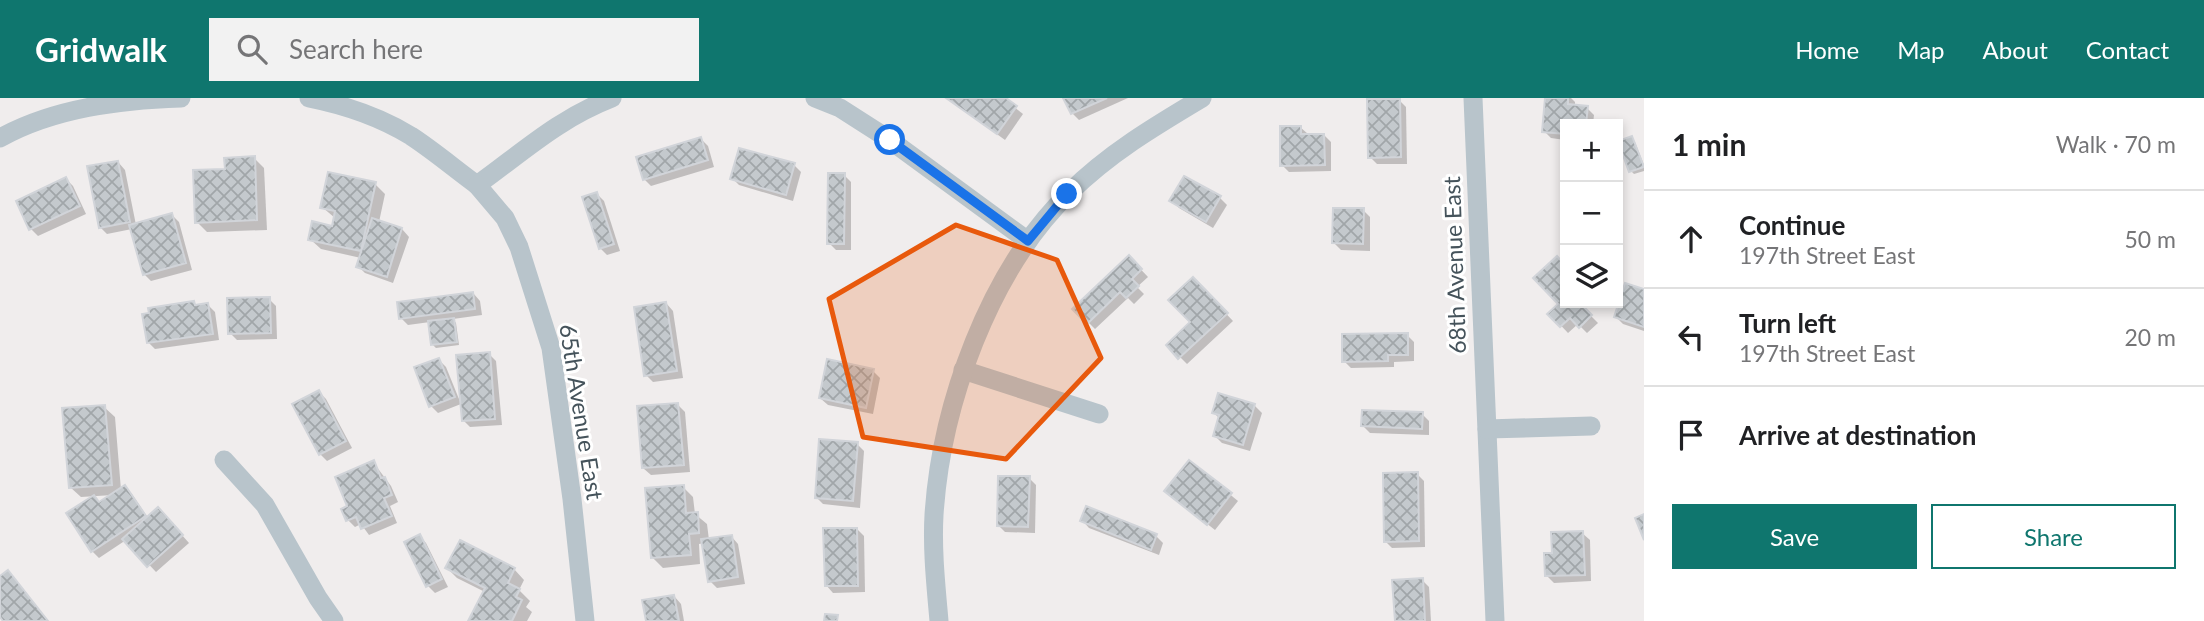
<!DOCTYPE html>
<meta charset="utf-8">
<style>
:root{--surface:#fff;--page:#f2f2f2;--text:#202124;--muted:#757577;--line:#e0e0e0;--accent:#0f766e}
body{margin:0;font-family:Lato,sans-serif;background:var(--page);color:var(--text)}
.controls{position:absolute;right:21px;top:21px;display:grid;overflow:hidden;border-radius:0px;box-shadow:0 4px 10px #0003}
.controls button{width:63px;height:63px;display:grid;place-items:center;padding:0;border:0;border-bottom:2px solid var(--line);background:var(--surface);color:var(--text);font:35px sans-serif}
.stop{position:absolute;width:21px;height:21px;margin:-16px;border:5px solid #1a73e8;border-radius:50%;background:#fff}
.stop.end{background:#1a73e8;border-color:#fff;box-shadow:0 2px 7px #0008}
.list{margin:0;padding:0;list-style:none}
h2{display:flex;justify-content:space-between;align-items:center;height:91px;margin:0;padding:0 28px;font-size:30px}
h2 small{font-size:23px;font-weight:400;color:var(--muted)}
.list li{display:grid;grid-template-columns:46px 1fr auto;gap:21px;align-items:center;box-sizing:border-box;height:98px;padding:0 28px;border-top:2px solid var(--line)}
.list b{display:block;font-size:26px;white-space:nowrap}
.list p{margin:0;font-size:23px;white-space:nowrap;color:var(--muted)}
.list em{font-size:23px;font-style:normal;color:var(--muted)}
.actions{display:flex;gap:14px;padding:21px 28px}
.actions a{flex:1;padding:16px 0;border:2px solid var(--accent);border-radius:0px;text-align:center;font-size:24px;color:var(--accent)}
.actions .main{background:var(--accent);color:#fff}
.icon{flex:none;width:38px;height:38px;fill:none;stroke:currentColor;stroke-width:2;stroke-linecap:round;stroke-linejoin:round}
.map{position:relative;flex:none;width:1644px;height:523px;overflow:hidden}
header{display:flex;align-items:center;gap:42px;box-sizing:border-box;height:98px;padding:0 35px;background:var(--accent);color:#fff}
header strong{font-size:33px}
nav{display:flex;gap:38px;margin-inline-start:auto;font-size:24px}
.search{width:490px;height:63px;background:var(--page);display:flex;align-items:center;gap:18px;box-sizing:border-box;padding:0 24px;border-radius:0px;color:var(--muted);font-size:26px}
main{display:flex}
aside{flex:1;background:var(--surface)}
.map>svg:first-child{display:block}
.shadow{fill:#0003}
.building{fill:url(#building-cross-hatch);stroke:#d1d4d9;stroke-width:2}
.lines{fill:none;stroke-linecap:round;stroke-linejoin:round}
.street{stroke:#b8c4cb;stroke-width:19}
.route{stroke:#1a73e8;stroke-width:9}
.marked{fill:#e8590c;fill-opacity:0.2;stroke:#e8590c;stroke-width:5;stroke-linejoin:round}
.labels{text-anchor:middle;stroke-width:6;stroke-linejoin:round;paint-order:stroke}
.street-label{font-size:23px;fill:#45535b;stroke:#fff}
</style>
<header>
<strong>Gridwalk</strong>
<div class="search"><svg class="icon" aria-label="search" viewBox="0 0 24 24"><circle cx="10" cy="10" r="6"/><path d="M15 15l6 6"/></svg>Search here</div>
<nav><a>Home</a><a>Map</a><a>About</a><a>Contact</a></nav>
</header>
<main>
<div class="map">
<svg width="1644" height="523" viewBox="0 0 1644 523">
<defs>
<pattern id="building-cross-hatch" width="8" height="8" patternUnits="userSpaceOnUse" patternTransform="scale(1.75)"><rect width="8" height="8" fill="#c4c9cd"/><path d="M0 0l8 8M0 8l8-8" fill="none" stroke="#a1a6a9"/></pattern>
</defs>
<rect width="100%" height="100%" fill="#f0eded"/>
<!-- shadow -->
<g class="shadow">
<polygon points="947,0 1003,0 1023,16 1005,42"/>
<polygon points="1065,0 1128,0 1079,22 1072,15"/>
<polygon points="1547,0 1571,0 1575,4 1575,8 1587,10 1594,17 1593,26 1565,26 1565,42 1551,40 1544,33"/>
<polygon points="1399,2 1406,9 1407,66 1377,66 1370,59"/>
<polygon points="1300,29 1308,36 1324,37 1331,44 1331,73 1289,74 1282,67"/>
<polygon points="1632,40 1635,44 1644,67 1644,73 1634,76 1631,73"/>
<polygon points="701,41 708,48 714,69 651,88 644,81"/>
<polygon points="254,60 264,70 267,132 207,134 197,124"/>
<polygon points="118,64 125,72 136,127 172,117 179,124 192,172 151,183 144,176 132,131 107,136 100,129"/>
<polygon points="794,67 801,74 793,103 739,87 732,80"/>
<polygon points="844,77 851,84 851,152 836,152 829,145"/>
<polygon points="66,81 73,88 86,116 38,138 31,131"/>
<polygon points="375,86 385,96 379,124 402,131 409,139 393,185 365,175 358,168 361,160 321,151 310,141 333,130 335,120 322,109"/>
<polygon points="597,96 604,103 620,153 607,157 600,150"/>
<polygon points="1220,100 1227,107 1213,130 1179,110 1172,103"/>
<polygon points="1363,112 1370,119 1370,153 1341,152 1334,145"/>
<polygon points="1129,159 1148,179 1137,189 1144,196 1134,206 1128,200 1095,231 1075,211"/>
<polygon points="1557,161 1565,169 1565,205 1578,205 1598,225 1587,235 1578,226 1568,235 1550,216 1560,206"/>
<polygon points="1193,181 1233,223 1187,266 1168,247 1192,225"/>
<polygon points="1644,193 1644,233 1623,226 1616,219"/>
<polygon points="473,195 480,203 482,217 453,221 456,225 459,247 436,250 433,247 430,224 408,227 401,220"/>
<polygon points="269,201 276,208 277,241 237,242 230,235"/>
<polygon points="194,205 197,208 208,207 215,214 219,242 155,251 148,244"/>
<polygon points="666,205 673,213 683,280 653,284 646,277"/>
<polygon points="1407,237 1414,244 1414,263 1394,264 1394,269 1351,270 1344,263"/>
<polygon points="489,256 496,263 502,327 470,329 463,322"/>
<polygon points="439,262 446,269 461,306 438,315 431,308"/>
<polygon points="873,273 880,280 873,316 828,307 820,300"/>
<polygon points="319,294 326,301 352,350 327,363 320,356"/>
<polygon points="678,307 685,314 690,374 651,377 643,370"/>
<polygon points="1255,308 1262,315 1250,353 1222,345 1215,338 1220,321 1214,315"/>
<polygon points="104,309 115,319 121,392 125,389 132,396 148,420 165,418 189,445 156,474 126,442 99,460 92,453 94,399 100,405 113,397 81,399 70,389"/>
<polygon points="1422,316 1429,323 1429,337 1370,335 1363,328"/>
<polygon points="857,346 864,353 860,410 823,406 816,399"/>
<polygon points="373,364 391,388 398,404 390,408 397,425 369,437 361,426 355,429 348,422 350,409"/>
<polygon points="1190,364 1238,403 1215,432 1174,400"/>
<polygon points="1417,376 1424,383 1425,449 1392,450 1385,443"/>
<polygon points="1029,380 1036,387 1035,435 1005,434 998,427"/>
<polygon points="683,389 693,399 695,416 707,426 709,442 731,438 738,446 745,486 717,490 710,483 704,445 699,446 700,466 663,470 653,460"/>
<polygon points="1087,410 1156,438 1163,445 1159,457 1089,430 1082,422"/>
<polygon points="857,431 864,438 865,494 833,495 826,487"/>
<polygon points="1582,435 1590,442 1591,483 1554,485 1547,478"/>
<polygon points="419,438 426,445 448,489 435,495 428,488 406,445"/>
<polygon points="447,470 514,471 524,482 519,492 530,503 526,509 532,514 527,523 470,523 485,494 457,480"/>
<polygon points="1422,482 1429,489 1431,523 1396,523"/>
<polygon points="674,498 681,506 684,523 648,523"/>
</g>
<!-- building -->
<g class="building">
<polygon points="946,0 1006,0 1017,8 997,36"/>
<polygon points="1063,0 1107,0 1071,16"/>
<polygon points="1545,0 1568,0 1568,6 1588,8 1586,26 1565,26 1565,36 1542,34"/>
<polygon points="1367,1 1400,1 1401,59 1368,60"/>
<polygon points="1280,28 1301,28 1301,36 1324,36 1325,67 1280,68"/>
<polygon points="1632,38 1644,69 1629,74 1618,43"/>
<polygon points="701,39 708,62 643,82 636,59"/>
<polygon points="739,50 795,65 786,97 730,81"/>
<polygon points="255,58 257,122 195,125 193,72 225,71 224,60"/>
<polygon points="118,63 130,124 99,130 87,68"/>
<polygon points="328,74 376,84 361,153 308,142 312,123 332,128 335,113 320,110"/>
<polygon points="828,75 845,75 844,146 827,146"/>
<polygon points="1184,78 1221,98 1206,124 1169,103"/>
<polygon points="66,79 80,108 29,132 16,103"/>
<polygon points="597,94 614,146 599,151 582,99"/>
<polygon points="1333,110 1364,110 1363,146 1332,145"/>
<polygon points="172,115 186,165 143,177 129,127"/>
<polygon points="372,120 402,130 387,179 356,169"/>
<polygon points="1129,157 1142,171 1132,181 1139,188 1126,200 1120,194 1087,226 1072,211"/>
<polygon points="1557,158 1565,167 1565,205 1580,205 1592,217 1579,230 1570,220 1560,229 1547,216 1558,206 1533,180"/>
<polygon points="1193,179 1228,215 1178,261 1166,247 1190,224 1168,202"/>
<polygon points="1625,185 1644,191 1644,229 1614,219"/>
<polygon points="473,194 475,211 399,221 397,204"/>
<polygon points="270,199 271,235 228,236 227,200"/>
<polygon points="194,203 195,207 208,205 213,236 147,245 142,216 149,215 148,210"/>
<polygon points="666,204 677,273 644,278 634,209"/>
<polygon points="454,220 457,244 431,247 428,223"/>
<polygon points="1408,235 1408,257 1388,257 1388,263 1342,264 1342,236"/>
<polygon points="490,254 495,321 462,323 456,257"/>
<polygon points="439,260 455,299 429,309 414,269"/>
<polygon points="827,261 874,271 866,310 819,300"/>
<polygon points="319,292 346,343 319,357 292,306"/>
<polygon points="1218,295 1255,306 1243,347 1213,338 1219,317 1212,315"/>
<polygon points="678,305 684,367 642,370 637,308"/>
<polygon points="105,307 112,387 69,390 62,310"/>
<polygon points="1362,312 1423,314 1422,331 1361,328"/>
<polygon points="819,341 858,344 853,403 815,400"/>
<polygon points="374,362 381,380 385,379 392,397 384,400 392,418 361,431 356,419 346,423 341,411 347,408 335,379"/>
<polygon points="1189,362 1232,395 1207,427 1164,393"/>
<polygon points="1418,374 1419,443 1384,444 1383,375"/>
<polygon points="998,378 1030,378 1028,429 997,428"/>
<polygon points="125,387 146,418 91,454 66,415 94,397 99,404"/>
<polygon points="684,387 686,415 698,414 699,435 689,436 691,457 651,460 645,390"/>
<polygon points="1086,408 1157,436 1151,452 1080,423"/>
<polygon points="158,409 183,437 147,469 122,441"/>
<polygon points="1644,416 1644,442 1635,420"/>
<polygon points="823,430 857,430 858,488 825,488"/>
<polygon points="1583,433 1585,477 1545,478 1544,455 1552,455 1551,434"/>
<polygon points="420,436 442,481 426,489 404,444"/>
<polygon points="732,437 738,479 708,484 701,441"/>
<polygon points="460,442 515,470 508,485 520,491 516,499 522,502 512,523 468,523 485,490 445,470"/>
<polygon points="8,472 48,523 3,523 0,519 0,478"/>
<polygon points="1423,480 1425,523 1395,523 1392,482"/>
<polygon points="674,497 679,523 646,523 642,502"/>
<polygon points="825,516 838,517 837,523 824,523"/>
</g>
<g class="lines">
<!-- street -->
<g class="street">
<path d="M309,0C344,7 380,19 411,38C434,53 455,71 477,87C523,54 558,21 612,0"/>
<polyline points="815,0 840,10 890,42 1028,143"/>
<polyline points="1473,0 1495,523"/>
<path d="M0,40C54,10 120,2 181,0"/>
<polyline points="477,87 505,120 519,149 551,250 572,401 585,523"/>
<polyline points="963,272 1099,316"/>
<polyline points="1487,331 1591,328"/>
<polyline points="224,362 265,407 318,500 334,523"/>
<path d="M939,523C936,488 932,452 934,417C941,307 989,173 1069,95C1108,56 1155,28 1202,0"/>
</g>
</g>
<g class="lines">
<!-- route -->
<polyline class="route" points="890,42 1028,143 1067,96"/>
</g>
<!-- marked area -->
<path class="marked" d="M956,127L1057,162L1101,260L1006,361L863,339L829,201Z"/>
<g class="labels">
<!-- street labels -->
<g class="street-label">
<text transform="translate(1455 167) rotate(-92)" y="8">68th Avenue East</text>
<text transform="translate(581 314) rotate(81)" y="8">65th Avenue East</text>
</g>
</g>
</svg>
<div class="controls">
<button>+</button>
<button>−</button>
<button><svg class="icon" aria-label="layers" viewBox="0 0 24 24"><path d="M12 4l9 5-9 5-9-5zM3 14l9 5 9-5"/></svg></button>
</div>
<div class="stop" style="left:890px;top:42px"></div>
<div class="stop end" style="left:1067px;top:96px"></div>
</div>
<aside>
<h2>1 min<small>Walk · 70 m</small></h2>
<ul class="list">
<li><svg class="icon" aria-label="ahead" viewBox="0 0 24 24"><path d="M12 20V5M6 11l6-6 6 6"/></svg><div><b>Continue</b><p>197th Street East</p></div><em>50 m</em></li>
<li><svg class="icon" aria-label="left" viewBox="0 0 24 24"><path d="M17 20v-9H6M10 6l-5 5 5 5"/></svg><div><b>Turn left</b><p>197th Street East</p></div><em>20 m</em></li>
<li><svg class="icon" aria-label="arrive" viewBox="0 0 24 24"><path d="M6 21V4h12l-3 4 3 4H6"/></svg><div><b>Arrive at destination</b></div></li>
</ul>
<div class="actions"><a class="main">Save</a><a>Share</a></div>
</aside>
</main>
